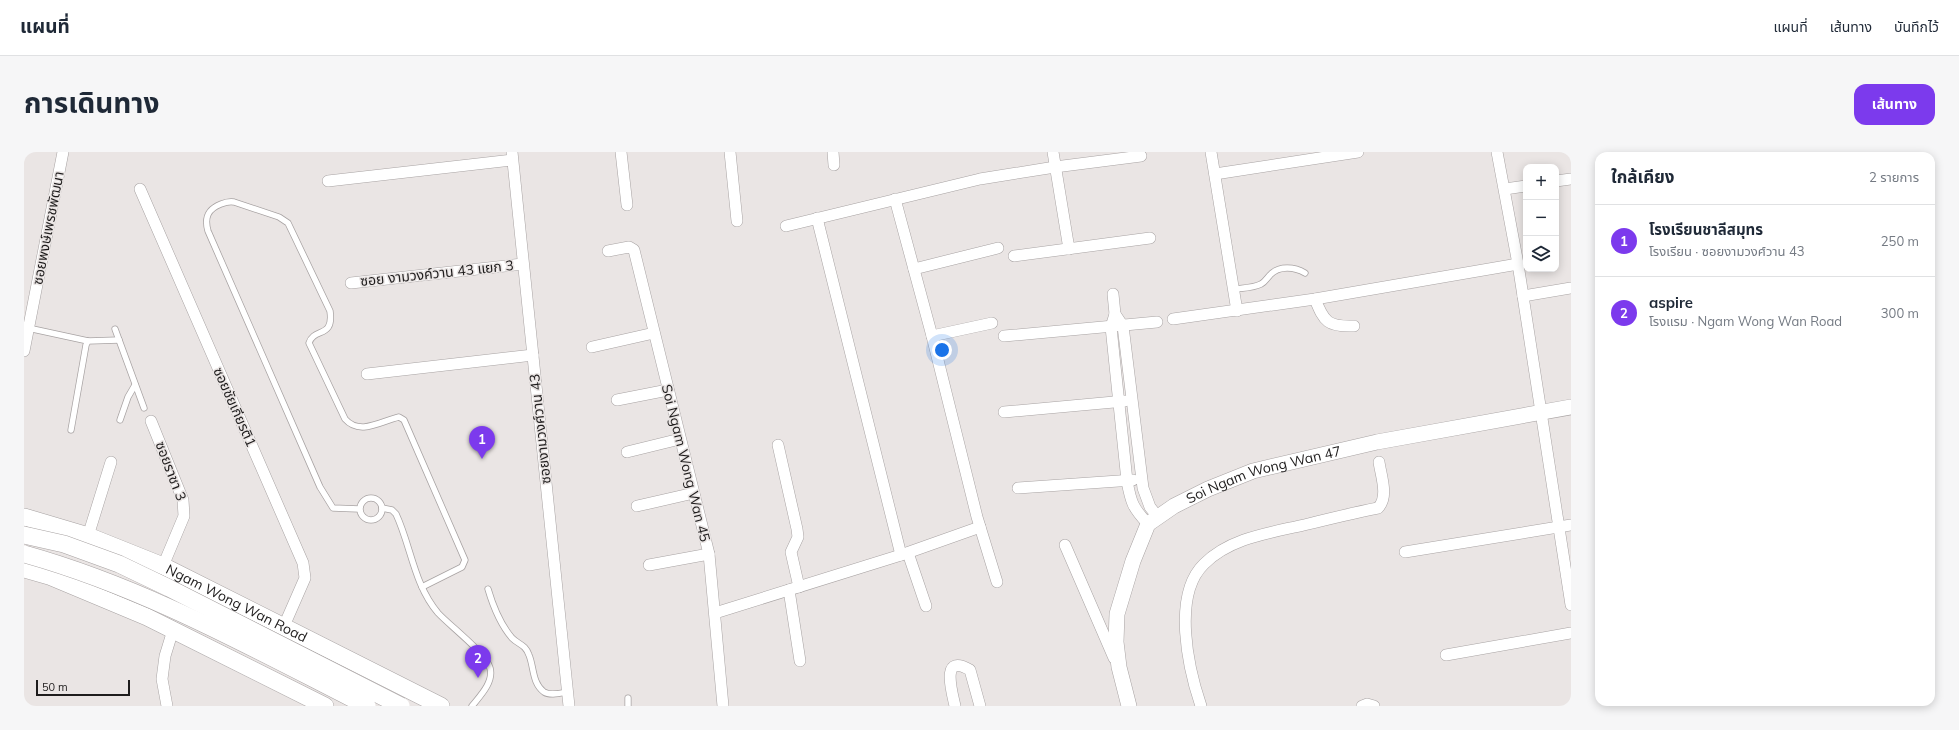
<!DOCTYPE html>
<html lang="th">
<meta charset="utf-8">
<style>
:root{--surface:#fff;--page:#f6f6f7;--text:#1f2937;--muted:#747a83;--line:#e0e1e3;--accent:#7c3aed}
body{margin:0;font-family:Mulish,"Noto Sans Thai",sans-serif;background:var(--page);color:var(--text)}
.controls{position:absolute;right:12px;top:12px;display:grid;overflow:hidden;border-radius:8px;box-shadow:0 2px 10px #0003}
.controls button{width:36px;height:36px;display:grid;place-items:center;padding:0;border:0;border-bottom:1px solid var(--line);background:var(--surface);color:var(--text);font:20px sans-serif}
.scale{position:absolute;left:12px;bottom:10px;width:94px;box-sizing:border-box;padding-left:4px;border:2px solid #1e1c1c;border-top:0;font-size:11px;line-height:14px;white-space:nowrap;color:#1e1c1c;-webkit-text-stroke:3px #eae5e4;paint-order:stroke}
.you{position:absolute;left:918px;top:198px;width:14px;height:14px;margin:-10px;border:3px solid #fff;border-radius:50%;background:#1a73e8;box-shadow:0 0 0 6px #1a73e833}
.badge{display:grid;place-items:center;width:26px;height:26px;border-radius:50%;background:var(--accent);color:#fff;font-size:13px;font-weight:700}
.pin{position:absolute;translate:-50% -33px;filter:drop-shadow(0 1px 2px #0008)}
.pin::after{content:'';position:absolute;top:21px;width:14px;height:12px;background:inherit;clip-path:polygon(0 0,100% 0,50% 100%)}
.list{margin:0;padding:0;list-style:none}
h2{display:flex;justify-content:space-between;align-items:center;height:52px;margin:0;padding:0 16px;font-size:17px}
h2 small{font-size:13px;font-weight:400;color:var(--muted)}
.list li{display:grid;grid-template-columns:26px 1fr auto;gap:12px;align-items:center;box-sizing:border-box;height:72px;padding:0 16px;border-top:1px solid var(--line)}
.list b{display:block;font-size:15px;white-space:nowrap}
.list p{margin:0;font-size:13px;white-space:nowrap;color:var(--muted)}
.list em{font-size:13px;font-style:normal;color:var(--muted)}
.icon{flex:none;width:22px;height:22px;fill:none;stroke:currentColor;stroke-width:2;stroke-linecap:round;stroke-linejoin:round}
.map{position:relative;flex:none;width:1547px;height:554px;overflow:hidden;border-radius:12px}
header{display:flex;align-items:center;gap:24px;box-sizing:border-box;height:56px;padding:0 20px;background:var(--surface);border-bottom:1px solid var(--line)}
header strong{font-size:19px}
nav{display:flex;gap:22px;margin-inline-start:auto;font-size:14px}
.intro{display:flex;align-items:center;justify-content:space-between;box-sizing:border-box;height:96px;padding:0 24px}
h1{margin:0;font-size:28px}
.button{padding:10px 18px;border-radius:12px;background:var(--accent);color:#fff;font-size:14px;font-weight:700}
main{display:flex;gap:24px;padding:0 24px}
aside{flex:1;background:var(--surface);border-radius:12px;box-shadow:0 2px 10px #0003}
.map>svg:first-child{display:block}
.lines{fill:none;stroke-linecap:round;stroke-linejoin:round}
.lane-casing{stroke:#a8a3a3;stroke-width:7}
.street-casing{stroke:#a8a3a3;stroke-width:12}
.secondary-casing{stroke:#a8a3a3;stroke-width:16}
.primary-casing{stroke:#a8a3a3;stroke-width:18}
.lane{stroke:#fff;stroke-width:5.5}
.street{stroke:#fff;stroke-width:11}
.secondary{stroke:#fff;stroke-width:15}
.primary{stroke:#fff;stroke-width:17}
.primary-bridge-casing{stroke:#a8a3a3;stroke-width:18;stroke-linecap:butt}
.primary-bridge{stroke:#fff;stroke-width:17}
.labels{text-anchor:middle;stroke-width:3;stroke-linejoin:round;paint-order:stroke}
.street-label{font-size:14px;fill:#1e1c1c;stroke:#eae5e4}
</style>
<header>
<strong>แผนที่</strong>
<nav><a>แผนที่</a><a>เส้นทาง</a><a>บันทึกไว้</a></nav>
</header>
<div class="intro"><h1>การเดินทาง</h1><a class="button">เส้นทาง</a></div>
<main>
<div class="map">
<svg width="1547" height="554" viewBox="0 0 1547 554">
<rect width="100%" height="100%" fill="#eae5e4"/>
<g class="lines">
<defs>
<g id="lane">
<path d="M1210,137C1218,136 1230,136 1237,132C1241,130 1243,126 1246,123C1255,113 1271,115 1281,121"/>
<polyline points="4,176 64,189"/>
<polyline points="91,177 120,256"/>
<polyline points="96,268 104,245 111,233"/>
<polyline points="47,278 62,193 64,189 95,188"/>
<circle cx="347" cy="357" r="11"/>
<path d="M358,356L368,358L372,362C387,394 390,433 414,461C426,474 462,501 466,516C470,530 456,544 448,554"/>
<path d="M335,357L309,356L296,335L184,79C180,65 184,57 197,52C202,50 205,49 210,50L255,65L264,71L306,159C310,187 290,175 285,191L321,267C336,284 357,269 375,265L380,268L441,408L438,415L398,435"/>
<path d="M464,437C469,454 476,472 488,486C495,493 501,492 505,503C510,515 508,531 520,540C526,544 537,541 544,540"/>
<polyline points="604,546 604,554"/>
</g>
<g id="street">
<polyline points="488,0 545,554"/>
<polyline points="597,0 603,53"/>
<polyline points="706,0 713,69"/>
<polyline points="809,0 810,13"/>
<polyline points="1029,0 1045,97"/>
<polyline points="1187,0 1213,159"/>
<polyline points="1473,0 1494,112 1547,453"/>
<polyline points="1191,22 1334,0"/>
<polyline points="304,29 488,8"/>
<polyline points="1532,29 1547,27"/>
<polyline points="116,37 279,411 281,426 260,474"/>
<polyline points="1481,37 1502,34"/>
<polyline points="871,47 908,184 953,365 973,430"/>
<polyline points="793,66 877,403"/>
<polyline points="762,74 956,27 1031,15 1117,4"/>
<polyline points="584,99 605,95 610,98 685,402 699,554"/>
<polyline points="990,104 1126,86"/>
<polyline points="890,117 974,96"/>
<polyline points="327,131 499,112"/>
<polyline points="1089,142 1091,162 1099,174 1119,336 1126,355 1134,365"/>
<polyline points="1499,144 1547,136"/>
<path d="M1291,147C1300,170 1304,175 1330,174"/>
<path d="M1091,162L1087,175L1103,329C1107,351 1109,356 1124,372"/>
<polyline points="1149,167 1291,147 1494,112"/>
<polyline points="908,184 968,171"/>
<polyline points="980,184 1133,170"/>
<polyline points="568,195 630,181"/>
<polyline points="0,199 39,0"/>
<polyline points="343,222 509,203"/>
<polyline points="593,248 644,238"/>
<polyline points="980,260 1101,249"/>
<polyline points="127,269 159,348 160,364 139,414"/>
<polyline points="754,293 773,377 774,385 767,400 775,435"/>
<polyline points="603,300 656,287"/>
<polyline points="994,336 1109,328"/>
<polyline points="613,354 670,341"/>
<polyline points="64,384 87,310"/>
<polyline points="1041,393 1090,506"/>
<polyline points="1381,400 1547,373"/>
<polyline points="884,401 902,454"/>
<polyline points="625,413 685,402"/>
<polyline points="765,438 776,509"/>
<polyline points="691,461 877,403 956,375"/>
<polyline points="1422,503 1547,481"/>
<polyline points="143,554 138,527 141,504 149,478"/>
<path d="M931,554C928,540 916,500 946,518L956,554"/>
<path d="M1177,554C1164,516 1148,443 1180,412C1206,386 1245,381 1280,373C1304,367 1329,361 1354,356C1365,345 1357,324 1355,310"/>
<polyline points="1338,554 1343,552 1350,554"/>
</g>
<g id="secondary">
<path id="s1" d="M1105,554L1095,515L1092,490L1093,462L1109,409L1124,372L1150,354L1184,337L1229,319L1353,290L1547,255"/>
</g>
<g id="primary">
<path id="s2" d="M0,365L64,384L139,414L417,554"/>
<polyline points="0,417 25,424 123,465 301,554"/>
</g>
</defs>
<!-- lane casing -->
<use href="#lane" class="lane-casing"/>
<!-- street casing -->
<use href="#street" class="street-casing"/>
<!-- secondary casing -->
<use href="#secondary" class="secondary-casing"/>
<!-- primary casing -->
<use href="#primary" class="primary-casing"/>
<!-- lane -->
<use href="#lane" class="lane"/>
<!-- street -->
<use href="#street" class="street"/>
<!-- secondary -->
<use href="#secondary" class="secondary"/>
<!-- primary -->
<use href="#primary" class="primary"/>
<defs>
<g id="primary-bridge">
<polyline points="0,383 40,392 95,412 145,436 377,554"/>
<path d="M0,402C122,436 230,497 343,554"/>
</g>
</defs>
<!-- primary-bridge casing -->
<use href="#primary-bridge" class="primary-bridge-casing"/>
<!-- primary-bridge -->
<use href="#primary-bridge" class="primary-bridge"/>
</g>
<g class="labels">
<!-- street labels -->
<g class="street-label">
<text transform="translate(24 76) rotate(-79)" y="5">ซอยพงษ์เพรชพัฒนา</text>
<text transform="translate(413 121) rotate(-6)" y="5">ซอย งามวงค์วาน 43 แยก 3</text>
<text transform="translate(211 255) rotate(66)" y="5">ซอยชัยเกียรติ1</text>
<text transform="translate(516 277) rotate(-96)" y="5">ซอยงามวงศ์วาน 43</text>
<text transform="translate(662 311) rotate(76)" y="5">Soi Ngam Wong Wan 45</text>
<text transform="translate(147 319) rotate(69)" y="5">ซอยราชา 3</text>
<text dy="5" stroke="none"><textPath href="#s1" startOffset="316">Soi Ngam Wong Wan 47</textPath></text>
<text dy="5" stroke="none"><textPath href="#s2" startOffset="230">Ngam Wong Wan Road</textPath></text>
</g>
</g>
</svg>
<div class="controls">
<button>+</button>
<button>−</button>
<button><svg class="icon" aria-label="layers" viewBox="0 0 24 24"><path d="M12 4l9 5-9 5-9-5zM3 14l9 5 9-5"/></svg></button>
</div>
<div class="scale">50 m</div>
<div class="you"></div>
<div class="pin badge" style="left:458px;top:307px">1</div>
<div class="pin badge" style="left:454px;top:526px">2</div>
</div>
<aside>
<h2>ใกล้เคียง<small>2 รายการ</small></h2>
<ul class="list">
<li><span class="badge">1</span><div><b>โรงเรียนชาลีสมุทร</b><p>โรงเรียน · ซอยงามวงศ์วาน 43</p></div><em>250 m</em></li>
<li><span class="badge">2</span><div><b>aspire</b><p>โรงแรม · Ngam Wong Wan Road</p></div><em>300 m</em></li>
</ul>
</aside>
</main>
